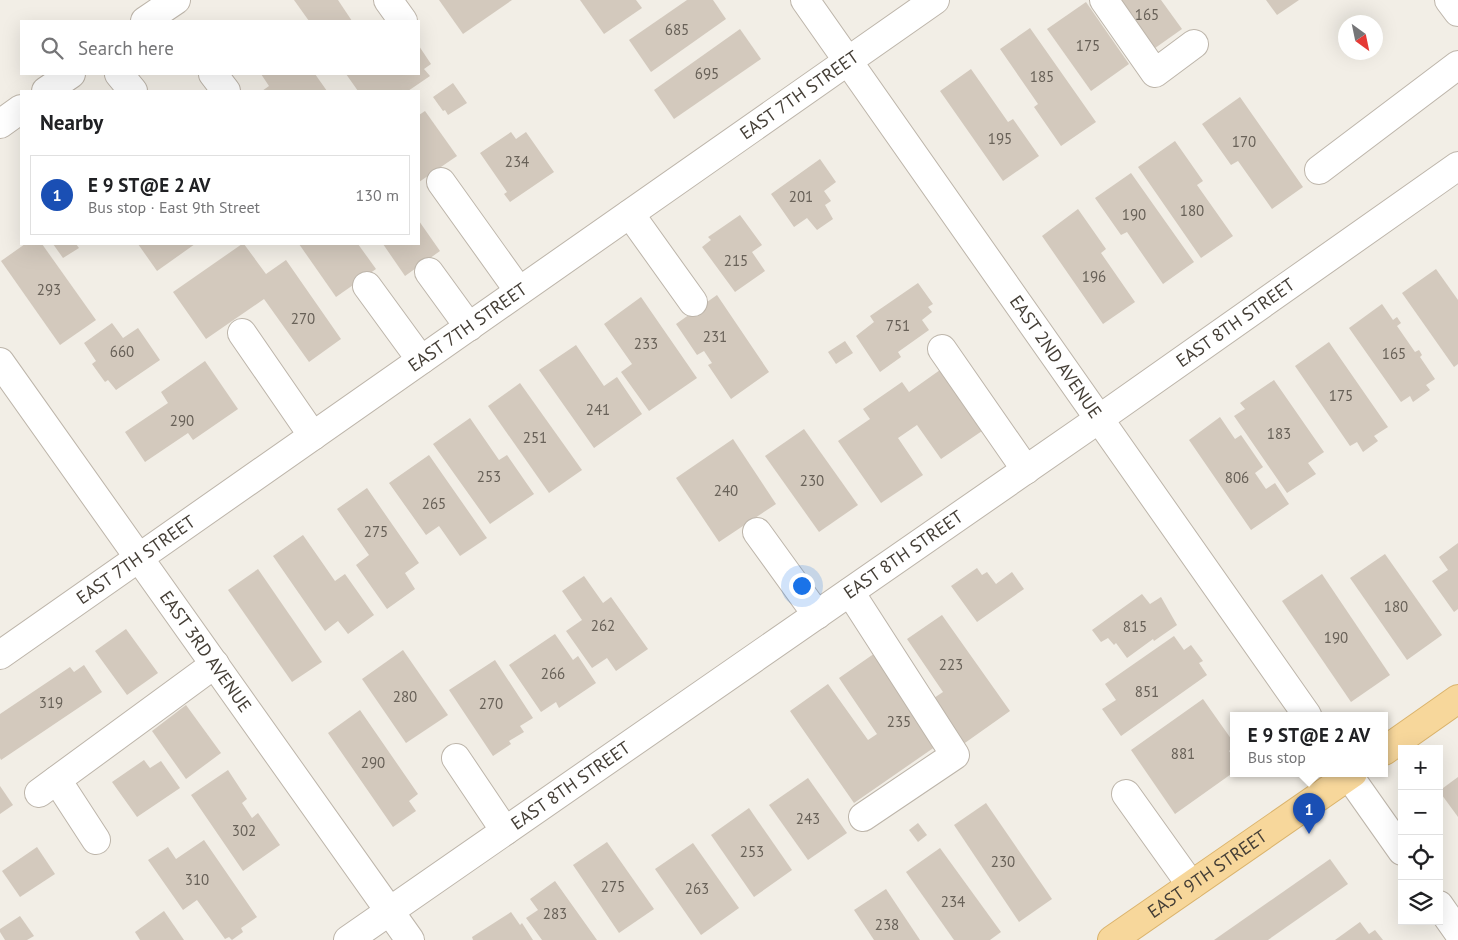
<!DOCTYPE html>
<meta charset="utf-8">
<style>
:root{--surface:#fff;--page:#f6f6f6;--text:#202124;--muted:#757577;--line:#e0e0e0;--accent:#ea3925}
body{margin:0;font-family:"PT Sans",sans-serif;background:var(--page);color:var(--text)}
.controls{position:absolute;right:15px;bottom:15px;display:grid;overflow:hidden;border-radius:0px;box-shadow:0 5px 20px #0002}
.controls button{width:45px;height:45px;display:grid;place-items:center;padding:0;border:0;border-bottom:1px solid var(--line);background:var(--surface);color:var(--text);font:25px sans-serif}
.compass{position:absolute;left:1338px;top:15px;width:45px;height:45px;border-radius:50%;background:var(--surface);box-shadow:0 5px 20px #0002;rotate:147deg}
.you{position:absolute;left:801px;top:585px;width:18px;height:18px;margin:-12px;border:4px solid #fff;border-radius:50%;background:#1a73e8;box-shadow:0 0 0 8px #1a73e833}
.badge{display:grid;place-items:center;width:32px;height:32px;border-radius:50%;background:var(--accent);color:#fff;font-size:16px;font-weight:700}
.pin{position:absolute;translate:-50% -41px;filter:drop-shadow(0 1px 2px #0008)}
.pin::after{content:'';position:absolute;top:26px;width:18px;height:15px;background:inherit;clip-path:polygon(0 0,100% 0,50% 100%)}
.popup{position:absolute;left:1230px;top:712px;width:158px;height:65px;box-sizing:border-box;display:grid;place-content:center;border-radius:0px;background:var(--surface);filter:drop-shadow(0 1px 4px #0005);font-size:16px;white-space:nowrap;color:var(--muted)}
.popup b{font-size:19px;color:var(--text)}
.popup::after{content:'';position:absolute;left:50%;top:100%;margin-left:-10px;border:10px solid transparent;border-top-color:var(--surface)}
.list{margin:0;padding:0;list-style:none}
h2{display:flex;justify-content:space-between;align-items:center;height:65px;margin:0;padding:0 20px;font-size:21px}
h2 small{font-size:16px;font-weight:400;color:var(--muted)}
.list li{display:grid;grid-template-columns:32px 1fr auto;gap:15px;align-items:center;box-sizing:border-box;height:80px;margin:0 10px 10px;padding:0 10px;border:1px solid var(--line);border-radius:0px}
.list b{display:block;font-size:19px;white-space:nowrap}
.list p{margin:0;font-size:16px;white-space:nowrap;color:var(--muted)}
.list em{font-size:16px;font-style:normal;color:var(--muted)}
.icon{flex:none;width:28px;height:28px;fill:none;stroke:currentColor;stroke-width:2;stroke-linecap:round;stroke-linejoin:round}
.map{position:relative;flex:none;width:1458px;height:940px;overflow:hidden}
.search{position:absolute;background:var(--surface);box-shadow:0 5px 20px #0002;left:20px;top:20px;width:400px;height:55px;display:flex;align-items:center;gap:12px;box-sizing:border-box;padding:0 18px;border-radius:0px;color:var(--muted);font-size:19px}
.panel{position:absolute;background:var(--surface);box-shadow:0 5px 20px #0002;left:20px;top:90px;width:400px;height:155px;border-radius:0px}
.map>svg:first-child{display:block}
.building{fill:#d3c9bd}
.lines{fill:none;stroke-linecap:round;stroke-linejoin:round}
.minor-casing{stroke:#bdb5aa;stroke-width:30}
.major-casing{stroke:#dab36c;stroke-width:30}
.minor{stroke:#fff;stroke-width:28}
.major{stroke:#f7d79b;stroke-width:28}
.labels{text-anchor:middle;stroke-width:4.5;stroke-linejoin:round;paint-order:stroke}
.number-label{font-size:15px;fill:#686158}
.street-label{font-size:18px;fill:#443e36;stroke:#fff}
</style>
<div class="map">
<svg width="1458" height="940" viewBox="0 0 1458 940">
<rect width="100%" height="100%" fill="#f2eee6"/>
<!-- building -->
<g class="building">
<polygon points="294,0 338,0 352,21 309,21"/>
<polygon points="439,0 512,0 463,34"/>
<polygon points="580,0 636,0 642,8 604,34"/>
<polygon points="687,0 713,0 726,19 651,72 629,40"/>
<polygon points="1112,0 1161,0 1182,29 1148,53"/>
<polygon points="1266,0 1299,0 1277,15"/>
<polygon points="1086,2 1129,64 1091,91 1047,29"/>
<polygon points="1030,28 1096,122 1061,146 1034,107 1038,104 1000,49"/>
<polygon points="740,29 761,59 674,119 654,90"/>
<polygon points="419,46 431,64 424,69 430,76 408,91 358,91 346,74 419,74"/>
<polygon points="971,69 1008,122 1013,119 1039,156 1003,181 940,91"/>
<polygon points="261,74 315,74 327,91 262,91 269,86"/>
<polygon points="453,83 467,103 448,115 445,110 443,111 433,97"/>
<polygon points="1240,97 1303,187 1272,209 1238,161 1231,165 1202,124"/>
<polygon points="425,111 457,156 419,182 419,115"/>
<polygon points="511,132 516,139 526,132 554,172 510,202 504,194 507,192 480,153"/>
<polygon points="1175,141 1203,181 1197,185 1233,236 1201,258 1138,167"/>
<polygon points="820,159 836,182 824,191 831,201 825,205 833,219 817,230 807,218 794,227 771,194"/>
<polygon points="1131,173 1194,262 1163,284 1127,232 1121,235 1095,198"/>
<polygon points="1078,209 1106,249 1101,253 1135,302 1103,324 1042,236"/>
<polygon points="740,215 762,245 752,252 765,271 735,292 702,247 711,240 708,237"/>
<polygon points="419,221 440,251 405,276 383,244 419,244"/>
<polygon points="25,244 42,244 96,320 60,345 1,261"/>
<polygon points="53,244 76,244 79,248 63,258"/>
<polygon points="138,244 195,244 157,271"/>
<polygon points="242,244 244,244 266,274 286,260 341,339 309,362 264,299 206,339 173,292"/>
<polygon points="299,244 358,244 376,269 336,297"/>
<polygon points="1436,269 1458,300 1458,364 1454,367 1402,293"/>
<polygon points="918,283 933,304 928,307 932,312 922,320 929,330 898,352 901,357 880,372 856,336 874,322 870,316"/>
<polygon points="717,295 769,372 731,399 708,365 712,363 704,351 697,355 676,324"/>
<polygon points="641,297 697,378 649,411 621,372 632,364 604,324"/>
<polygon points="1382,304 1393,320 1397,317 1401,323 1397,326 1415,352 1419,350 1422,355 1420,357 1435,379 1426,385 1430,390 1413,402 1410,396 1401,402 1349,328"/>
<polygon points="112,323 123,338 138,328 160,360 116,390 108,380 105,382 92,364 96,361 84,343"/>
<polygon points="845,341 853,353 836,364 828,352"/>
<polygon points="1329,342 1388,427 1374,436 1378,441 1363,452 1357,442 1350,446 1295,366"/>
<polygon points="576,345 604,386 617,377 642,414 594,448 539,370"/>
<polygon points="205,361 238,409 193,440 188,433 145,462 125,432 168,403 161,392"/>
<polygon points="940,370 982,431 941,459 917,425 898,438 923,475 881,503 838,441 870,419 863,409 902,382 909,392"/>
<polygon points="1274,380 1324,452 1308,463 1316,474 1287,493 1234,416 1245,409 1240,403"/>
<polygon points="520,383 582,470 549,493 488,406"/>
<polygon points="1220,417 1235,439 1241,435 1263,467 1255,473 1266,489 1275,483 1289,504 1251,530 1189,440"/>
<polygon points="470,418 499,460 507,455 534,494 490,524 433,444"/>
<polygon points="804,429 858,505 819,532 765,456"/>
<polygon points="733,439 776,504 719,542 676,478"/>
<polygon points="429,455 487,538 460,556 439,526 426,535 389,483"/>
<polygon points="367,488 419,563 405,573 415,589 387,609 356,565 369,555 337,509"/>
<polygon points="303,535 335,581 345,574 374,615 348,634 338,621 325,631 273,556"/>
<polygon points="1458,543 1458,609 1454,612 1432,581 1448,570 1439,557"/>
<polygon points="1385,554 1442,635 1407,660 1350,578"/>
<polygon points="977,568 982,575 987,572 996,584 1012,572 1024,589 977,622 951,586"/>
<polygon points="258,569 322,662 292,682 228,590"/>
<polygon points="1322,574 1390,675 1351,702 1282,601"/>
<polygon points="584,576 603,603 611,597 648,649 616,671 607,658 592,668 566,631 582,620 562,591"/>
<polygon points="1142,594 1150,604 1161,597 1177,625 1154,641 1153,639 1127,658 1116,643 1114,645 1108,638 1101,642 1092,630"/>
<polygon points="942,615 1010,711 962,745 931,700 943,692 907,639"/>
<polygon points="126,629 158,673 127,695 95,651"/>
<polygon points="555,634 573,660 578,656 596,683 559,708 556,702 541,712 509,665"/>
<polygon points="1174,636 1184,650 1191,645 1203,661 1199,663 1207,675 1121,736 1102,709 1116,700 1105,684"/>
<polygon points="403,650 448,715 406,743 362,679"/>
<polygon points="878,651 942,742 854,803 790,711 828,684 868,740 877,734 839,678"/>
<polygon points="495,660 533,718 520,726 524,732 509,741 511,744 493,756 449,690"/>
<polygon points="84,665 102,692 1,760 0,758 0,714 70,667 74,672"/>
<polygon points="1203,699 1234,743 1234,747 1229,751 1234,758 1234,772 1175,814 1131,750"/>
<polygon points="186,705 221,753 186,779 152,731"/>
<polygon points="360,710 418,794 409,801 416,811 393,827 328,733"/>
<polygon points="144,760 150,768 161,761 180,788 137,817 112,782"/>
<polygon points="228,770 247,799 242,803 252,818 258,813 280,845 243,871 191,795"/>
<polygon points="1458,777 1458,817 1439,791"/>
<polygon points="808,778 847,833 808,860 769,805"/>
<polygon points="0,786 13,805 0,814"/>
<polygon points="986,803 1052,899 1019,922 954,825"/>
<polygon points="749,808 792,870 754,897 711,835"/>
<polygon points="918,823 927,835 918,842 909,830"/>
<polygon points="204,840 257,917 241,928 243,932 232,940 229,937 225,939 197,900 183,910 148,860 168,847 176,859"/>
<polygon points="607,842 654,909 619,933 573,865"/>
<polygon points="693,843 739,908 701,935 655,869"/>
<polygon points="37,847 55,874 20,897 2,871"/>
<polygon points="940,848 1001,932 990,940 954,940 906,872"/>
<polygon points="1330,859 1348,884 1268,940 1214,940"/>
<polygon points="555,881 597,940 542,940 526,918 538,910 530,899"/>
<polygon points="886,889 920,940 874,940 854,910"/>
<polygon points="164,911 184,940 140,940 135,932"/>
<polygon points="511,912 520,925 522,923 533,940 473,940 472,937"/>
<polygon points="20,916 34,936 27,940 5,940 0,932 0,929"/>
<polygon points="1360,922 1369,934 1375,930 1383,940 1335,940"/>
</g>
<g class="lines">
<defs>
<g id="minor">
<polyline points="388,0 403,21"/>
<path id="s1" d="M805,0L1307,715"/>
<polyline points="1104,0 1155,73 1194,44"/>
<polyline points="1449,0 1458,12"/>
<polyline points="145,21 176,0"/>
<polyline points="119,74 133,91"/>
<polyline points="213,74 226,91"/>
<polyline points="46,91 71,74"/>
<polyline points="0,124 21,109"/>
<polyline points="1319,170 1458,65"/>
<polyline points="441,182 519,291"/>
<polyline points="630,214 693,302"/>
<polyline points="429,272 469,327"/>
<polyline points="367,286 421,360"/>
<polyline points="242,333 313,436"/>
<polyline points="942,349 1026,470"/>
<path id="s2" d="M0,362L410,940"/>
<polyline points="757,532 817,615"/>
<polyline points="850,592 955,755 863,817"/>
<path id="s3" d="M0,655L935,0"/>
<polyline points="456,758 505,831"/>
<polyline points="1347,773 1402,851"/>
<polyline points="57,780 96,840"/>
<polyline points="39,793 215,664"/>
<polyline points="1126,794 1191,885"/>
<polyline points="1439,905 1458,932"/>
<path id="s4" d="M348,940L1099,419L1458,166"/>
</g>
<g id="major">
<polyline points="1384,751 1458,699"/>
<path id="s5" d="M1112,940L1353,773"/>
</g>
</defs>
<!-- minor casing -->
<use href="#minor" class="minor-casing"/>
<!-- major casing -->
<use href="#major" class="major-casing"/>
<!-- minor -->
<use href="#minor" class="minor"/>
<!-- major -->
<use href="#major" class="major"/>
</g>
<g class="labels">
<!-- number labels -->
<g class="number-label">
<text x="1147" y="20">165</text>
<text x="677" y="35">685</text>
<text x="1088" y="51">175</text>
<text x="707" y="79">695</text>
<text x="1042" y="82">185</text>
<text x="1000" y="144">195</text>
<text x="1244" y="147">170</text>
<text x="517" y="167">234</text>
<text x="801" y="202">201</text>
<text x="1192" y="216">180</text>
<text x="1134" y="220">190</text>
<text x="736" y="266">215</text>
<text x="1094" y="282">196</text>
<text x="49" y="295">293</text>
<text x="303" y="324">270</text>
<text x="898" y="331">751</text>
<text x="715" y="342">231</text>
<text x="646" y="349">233</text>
<text x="122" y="357">660</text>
<text x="1394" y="359">165</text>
<text x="1341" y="401">175</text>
<text x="598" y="415">241</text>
<text x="182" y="426">290</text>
<text x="1279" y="439">183</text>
<text x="535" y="443">251</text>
<text x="489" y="482">253</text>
<text x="1237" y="483">806</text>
<text x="812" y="486">230</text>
<text x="726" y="496">240</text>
<text x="434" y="509">265</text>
<text x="376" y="537">275</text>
<text x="1396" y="612">180</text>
<text x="603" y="631">262</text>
<text x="1135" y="632">815</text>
<text x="1336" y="643">190</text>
<text x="951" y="670">223</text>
<text x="553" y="679">266</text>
<text x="1147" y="697">851</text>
<text x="405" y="702">280</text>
<text x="51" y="708">319</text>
<text x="491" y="709">270</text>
<text x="899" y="727">235</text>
<text x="1183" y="759">881</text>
<text x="373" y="768">290</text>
<text x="808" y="824">243</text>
<text x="244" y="836">302</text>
<text x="752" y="857">253</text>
<text x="1003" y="867">230</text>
<text x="197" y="885">310</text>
<text x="613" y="892">275</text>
<text x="697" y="894">263</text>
<text x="953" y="907">234</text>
<text x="555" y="919">283</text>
<text x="887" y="930">238</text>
</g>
<!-- street labels -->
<g class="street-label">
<text dy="6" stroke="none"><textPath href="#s3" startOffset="976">EAST 7TH STREET</textPath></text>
<text dy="6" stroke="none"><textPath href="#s4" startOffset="1081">EAST 8TH STREET</textPath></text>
<text dy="6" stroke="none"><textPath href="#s3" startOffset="571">EAST 7TH STREET</textPath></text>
<text dy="6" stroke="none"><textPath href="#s1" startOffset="436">EAST 2ND AVENUE</textPath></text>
<text dy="6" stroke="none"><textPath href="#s4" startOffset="676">EAST 8TH STREET</textPath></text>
<text dy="6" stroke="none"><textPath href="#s3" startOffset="166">EAST 7TH STREET</textPath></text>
<text dy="6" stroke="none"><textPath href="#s2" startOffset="355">EAST 3RD AVENUE</textPath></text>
<text dy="6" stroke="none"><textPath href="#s4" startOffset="271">EAST 8TH STREET</textPath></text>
<text dy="6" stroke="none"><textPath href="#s5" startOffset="116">EAST 9TH STREET</textPath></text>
</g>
</g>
</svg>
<div class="controls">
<button>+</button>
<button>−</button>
<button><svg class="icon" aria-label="locate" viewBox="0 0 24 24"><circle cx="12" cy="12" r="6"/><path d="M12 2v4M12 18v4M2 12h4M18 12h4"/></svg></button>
<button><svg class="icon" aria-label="layers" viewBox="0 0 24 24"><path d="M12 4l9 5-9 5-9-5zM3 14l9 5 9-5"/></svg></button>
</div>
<svg class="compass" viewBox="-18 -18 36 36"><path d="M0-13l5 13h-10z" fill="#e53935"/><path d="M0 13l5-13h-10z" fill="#757577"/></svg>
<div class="you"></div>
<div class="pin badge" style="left:1309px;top:834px;background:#1a4fb4">1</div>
<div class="popup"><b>E 9 ST@E 2 AV</b>Bus stop</div>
<div class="search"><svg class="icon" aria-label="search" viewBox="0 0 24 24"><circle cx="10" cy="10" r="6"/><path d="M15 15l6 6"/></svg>Search here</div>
<section class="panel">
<h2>Nearby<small></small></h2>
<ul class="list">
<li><span class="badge" style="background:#1a4fb4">1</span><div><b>E 9 ST@E 2 AV</b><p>Bus stop · East 9th Street</p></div><em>130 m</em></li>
</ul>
</section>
</div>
